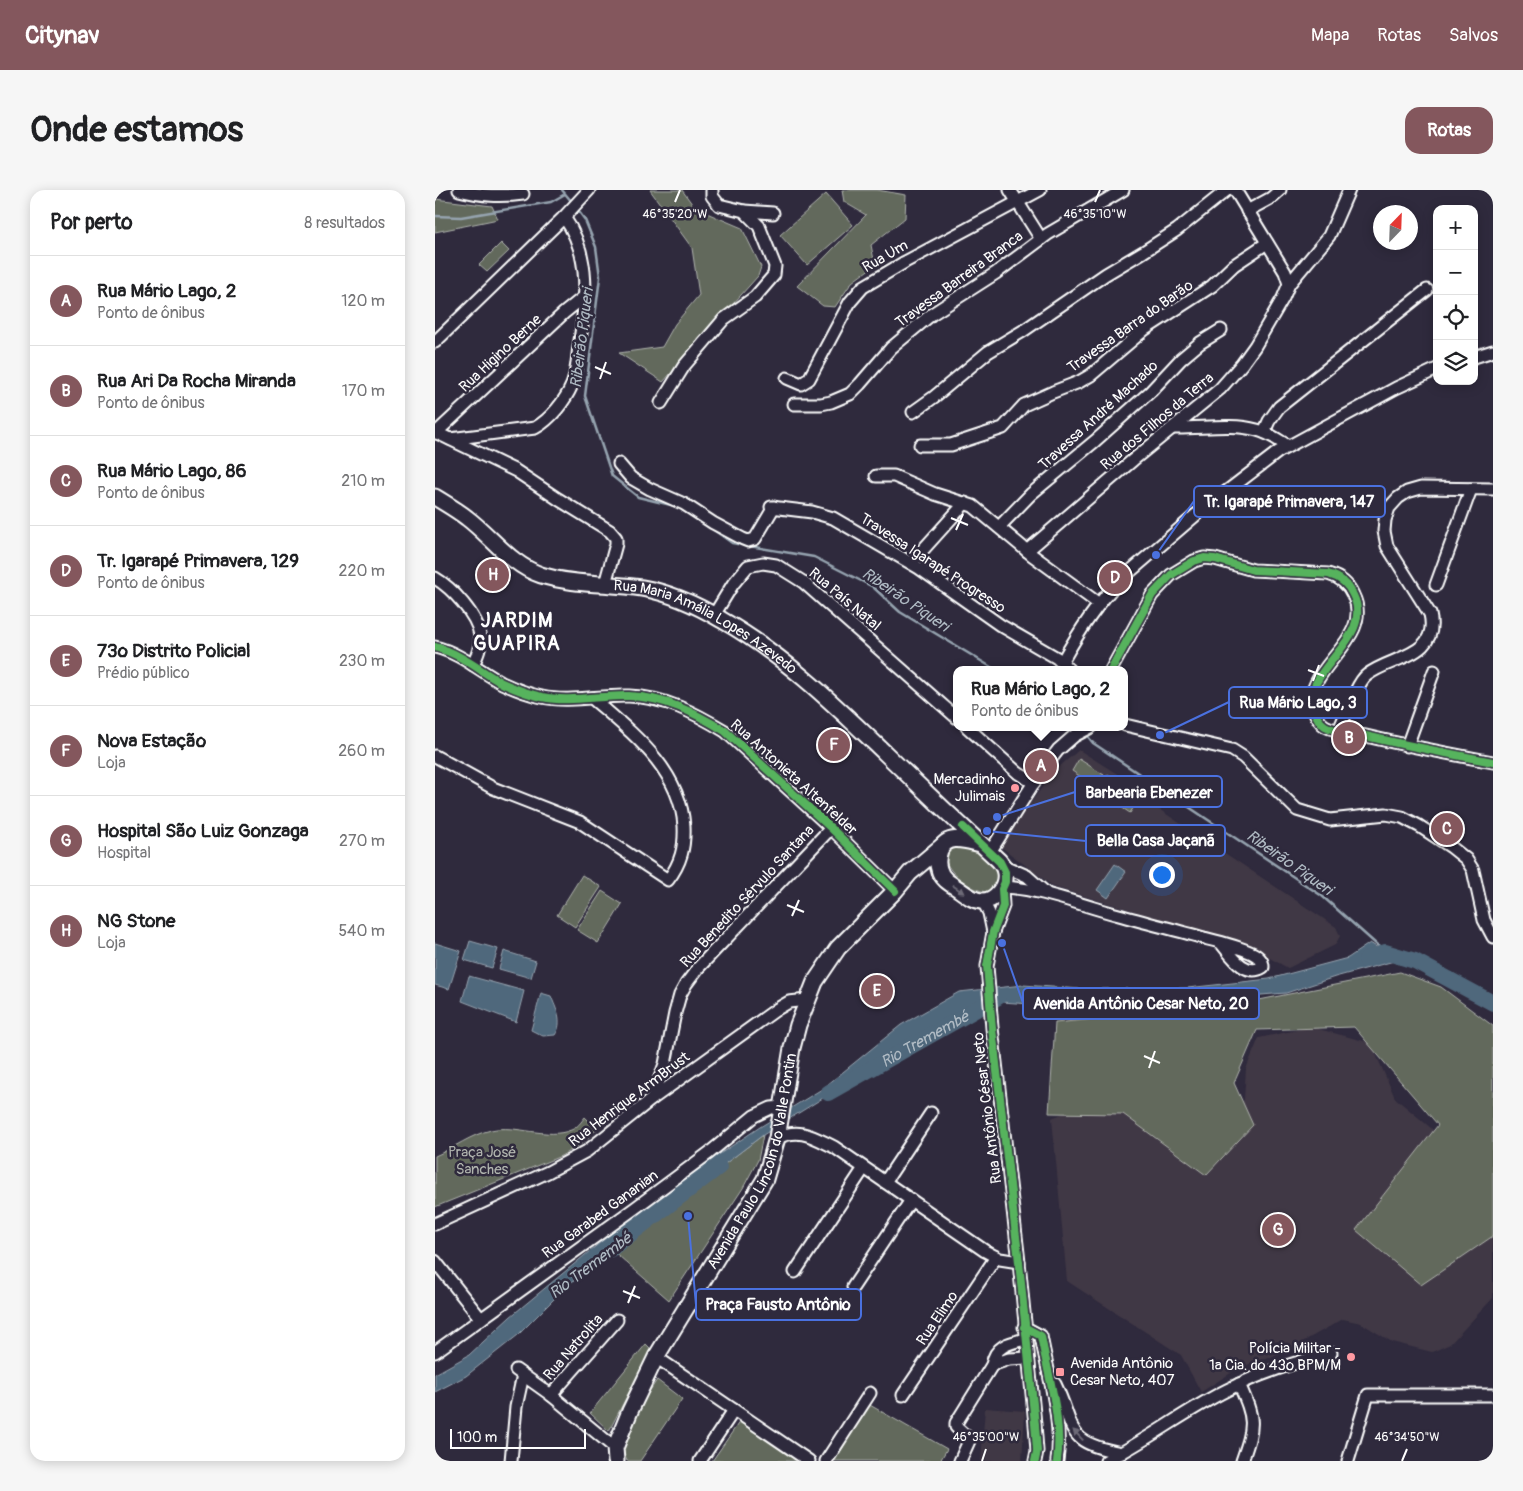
<!DOCTYPE html>
<html lang="pt">
<meta charset="utf-8">
<style>
:root{--surface:#fff;--page:#f6f6f6;--text:#202124;--muted:#757577;--line:#e0e0e0;--accent:#84575d}
body{margin:0;font-family:Pangolin,sans-serif;background:var(--page);color:var(--text)}
.controls{position:absolute;right:15px;top:15px;display:grid;overflow:hidden;border-radius:10px;box-shadow:0 2px 12px #0003}
.controls button{width:45px;height:45px;display:grid;place-items:center;padding:0;border:0;border-bottom:1px solid var(--line);background:var(--surface);color:var(--text);font:25px sans-serif}
.compass{position:absolute;left:938px;top:15px;width:45px;height:45px;border-radius:50%;background:var(--surface);box-shadow:0 2px 12px #0003;rotate:23deg}
.scale{position:absolute;left:15px;bottom:12px;width:136px;box-sizing:border-box;padding-left:5px;border:2px solid #fff;border-top:0;font-size:14px;line-height:18px;white-space:nowrap;color:#fff;-webkit-text-stroke:4px #2f2a3d;paint-order:stroke}
.you{position:absolute;left:726px;top:684px;width:18px;height:18px;margin:-12px;border:4px solid #fff;border-radius:50%;background:#1a73e8;box-shadow:0 0 0 8px #1a73e833}
.badge{display:grid;place-items:center;width:32px;height:32px;border-radius:50%;background:var(--accent);color:#fff;font-size:16px;font-weight:700}
.pin{position:absolute;translate:-50% -50%;border:2px solid #fff;box-shadow:0 1px 5px #0006}
.popup{position:absolute;left:518px;top:476px;width:175px;height:65px;box-sizing:border-box;display:grid;place-content:center;border-radius:10px;background:var(--surface);filter:drop-shadow(0 1px 4px #0005);font-size:16px;white-space:nowrap;color:var(--muted)}
.popup b{font-size:19px;color:var(--text)}
.popup::after{content:'';position:absolute;left:50%;top:100%;margin-left:-10px;border:10px solid transparent;border-top-color:var(--surface)}
.list{margin:0;padding:0;list-style:none}
h2{display:flex;justify-content:space-between;align-items:center;height:65px;margin:0;padding:0 20px;font-size:21px}
h2 small{font-size:16px;font-weight:400;color:var(--muted)}
.list li{display:grid;grid-template-columns:32px 1fr auto;gap:15px;align-items:center;box-sizing:border-box;height:90px;padding:0 20px;border-top:1px solid var(--line)}
.list b{display:block;font-size:19px;white-space:nowrap}
.list p{margin:0;font-size:16px;white-space:nowrap;color:var(--muted)}
.list em{font-size:16px;font-style:normal;color:var(--muted)}
.icon{flex:none;width:28px;height:28px;fill:none;stroke:currentColor;stroke-width:2;stroke-linecap:round;stroke-linejoin:round}
.map{position:relative;flex:none;width:1058px;height:1271px;overflow:hidden;border-radius:15px}
header{display:flex;align-items:center;gap:30px;box-sizing:border-box;height:70px;padding:0 25px;background:var(--accent);color:#fff}
header strong{font-size:24px}
nav{display:flex;gap:28px;margin-inline-start:auto;font-size:18px}
.intro{display:flex;align-items:center;justify-content:space-between;box-sizing:border-box;height:120px;padding:0 30px}
h1{margin:0;font-size:35px}
.button{padding:12px 22px;border-radius:15px;background:var(--accent);color:#fff;font-size:18px;font-weight:700}
main{display:flex;gap:30px;padding:0 30px}
aside{flex:1;background:var(--surface);border-radius:15px;box-shadow:0 2px 12px #0003}
.map>svg:first-child{display:block}
.built{fill:#413845}
.green{fill:#62695c;stroke:#b0b4ae}
.water{fill:#50677b;stroke:#96a4b0}
.lines{fill:none;stroke-linecap:round;stroke-linejoin:round}
.stream{stroke:#96a4b0;stroke-width:2.5}
.river{stroke:#50677b;stroke-width:16}
.minor-casing{stroke:#fff;stroke-width:15}
.major-casing{stroke:#fff;stroke-width:19}
.minor{stroke:#2f2a3d;stroke-width:11}
.major{stroke:#2f2a3d;stroke-width:15}
.cycleway-casing{stroke:#2f2a3d;stroke-width:11}
.cycleway{stroke:#56b35d;stroke-width:8}
.oneway{fill:#6d6a77}
.ticks{fill:none;stroke:#fff;stroke-width:2}
.poi-dot{fill:#ff9aa2;stroke:#2f2a3d;stroke-width:2}
.labels{text-anchor:middle;stroke-width:5;stroke-linejoin:round;paint-order:stroke}
.street-label{font-size:15px;fill:#fff;stroke:#2f2a3d}
.poi-label{font-size:15px;fill:#fff;stroke:#2f2a3d;text-anchor:end}
.park-label{font-size:15px;fill:#b0b4ae;stroke:#2f2a3d}
.water-label{font-size:16px;font-style:italic;fill:#b0bbc4;stroke:#2f2a3d}
.district-label{font-size:20px;font-weight:bold;letter-spacing:1px;fill:#fff;stroke:#2f2a3d}
.ticks-label{font-size:12px;text-anchor:middle;fill:#fff;stroke:#2f2a3d;stroke-width:5;stroke-linejoin:round;paint-order:stroke}
.leader{fill:none;stroke:#4a71e0;stroke-width:2}
.callout-dot{fill:#4a71e0;stroke:#2f2a3d;stroke-width:2}
.callout{fill:#2f2a3d;stroke:#4a71e0;stroke-width:2}
.callout-label{font-size:16px;text-anchor:middle;font-weight:bold;fill:#fff}
</style>
<header>
<strong>Citynav</strong>
<nav><a>Mapa</a><a>Rotas</a><a>Salvos</a></nav>
</header>
<div class="intro"><h1>Onde estamos</h1><a class="button">Rotas</a></div>
<main>
<aside>
<h2>Por perto<small>8 resultados</small></h2>
<ul class="list">
<li><span class="badge">A</span><div><b>Rua Mário Lago, 2</b><p>Ponto de ônibus</p></div><em>120 m</em></li>
<li><span class="badge">B</span><div><b>Rua Ari Da Rocha Miranda</b><p>Ponto de ônibus</p></div><em>170 m</em></li>
<li><span class="badge">C</span><div><b>Rua Mário Lago, 86</b><p>Ponto de ônibus</p></div><em>210 m</em></li>
<li><span class="badge">D</span><div><b>Tr. Igarapé Primavera, 129</b><p>Ponto de ônibus</p></div><em>220 m</em></li>
<li><span class="badge">E</span><div><b>73º Distrito Policial</b><p>Prédio público</p></div><em>230 m</em></li>
<li><span class="badge">F</span><div><b>Nova Estação</b><p>Loja</p></div><em>260 m</em></li>
<li><span class="badge">G</span><div><b>Hospital São Luiz Gonzaga</b><p>Hospital</p></div><em>270 m</em></li>
<li><span class="badge">H</span><div><b>NG Stone</b><p>Loja</p></div><em>540 m</em></li>
</ul>
</aside>
<div class="map">
<svg width="1058" height="1271" viewBox="0 0 1058 1271">
<rect width="100%" height="100%" fill="#2f2a3d"/>
<filter id="ink" filterUnits="userSpaceOnUse"><feTurbulence type="fractalNoise" baseFrequency=".02" numOctaves="2"/><feDisplacementMap in="SourceGraphic" scale="10" xChannelSelector="R" yChannelSelector="G"/><feConvolveMatrix kernelMatrix="1 2 1 2 8 2 1 2 1" color-interpolation-filters="sRGB"/></filter>
<g filter="url(#ink)">
<!-- built -->
<g class="built">
<polygon points="644,560 711,602 713,612 901,737 905,746 900,755 853,778 809,754 619,697 565,656 618,582"/>
<polygon points="876,837 936,853 960,908 1058,990 1058,1108 1015,1154 997,1162 957,1152 926,1133 908,1129 844,1165 805,1177 766,1202 746,1165 632,1091 617,928 681,902 759,958 809,910 811,879 824,848"/>
<polygon points="550,1218 590,1221 587,1271 546,1271"/>
</g>
<!-- green -->
<g class="green">
<polygon points="215,0 247,0 260,18 307,38 326,77 323,86 228,192 184,163 227,157 240,134 264,105 257,58"/>
<polygon points="407,0 442,0 471,5 470,28 436,55 440,75 417,92 400,117 388,116 362,96 431,25 409,12"/>
<polygon points="391,4 418,35 372,75 345,45"/>
<polygon points="0,9 57,16 63,29 0,42"/>
<polygon points="66,53 74,61 52,82 44,75"/>
<polygon points="644,569 669,585 661,597 637,581"/>
<polygon points="673,584 706,606 695,623 662,601"/>
<path d="M526,656L547,662L564,679V687L555,702C534,704 486,662 526,656Z"/>
<polygon points="147,685 166,697 140,737 122,725"/>
<polygon points="167,701 187,714 163,753 142,740"/>
<polygon points="965,782 1006,797 1058,836 1058,1046 986,1095 921,1040 1003,935 919,837 822,840 799,893 818,935 771,985 688,924 614,923 620,833 799,815"/>
<path d="M150,927L162,939L146,954L126,966L0,1017V966C19,958 35,945 56,940C81,934 113,950 136,940C142,938 146,932 150,927Z"/>
<polygon points="328,945 323,970 308,998 234,1110 176,1059 244,1004 291,973"/>
<polygon points="211,1154 216,1159 174,1241 155,1223"/>
<polygon points="222,1190 247,1209 205,1271 192,1271 186,1257 204,1217"/>
<polygon points="433,1214 512,1259 505,1271 400,1271"/>
<polygon points="305,1231 363,1271 277,1271"/>
</g>
<!-- water -->
<g class="water">
<polygon points="680,674 691,682 673,708 662,700"/>
<polygon points="35,751 63,759 57,778 29,770"/>
<polygon points="0,753 26,761 14,799 0,795"/>
<polygon points="935,753 963,770 900,787 851,803 789,808 735,816 666,822 611,815 566,812 519,825 451,863 396,903 328,945 291,973 244,1004 132,1096 83,1145 31,1186 0,1202 0,1184 34,1165 75,1127 184,1037 237,996 325,937 387,899 466,835 524,802 588,795 647,799 752,798 834,789 913,768"/>
<polygon points="69,761 101,771 96,788 64,779"/>
<polygon points="34,786 89,801 81,832 27,811"/>
<path d="M106,803L116,806C121,819 129,832 120,845L108,846L96,840Z"/>
</g>
<g class="lines">
<!-- stream -->
<g class="stream">
<polyline points="127,0 137,12"/>
<polyline points="142,19 150,30 161,57 165,87 150,206 177,286 203,307 240,316"/>
<polyline points="0,26 26,27 116,12 130,4"/>
<polyline points="276,338 297,353 308,355"/>
<polyline points="314,356 379,367 438,397 465,422 561,480"/>
<polyline points="651,544 658,553 887,706 950,762"/>
</g>
<!-- river -->
<g class="river">
<polyline points="931,770 950,762 980,771 1058,813"/>
<path id="s1" d="M393,903L563,807"/>
<polyline points="176,1059 284,977"/>
</g>
<defs>
<g id="minor">
<path d="M24,0C48,6 64,7 88,4"/>
<polyline points="575,0 606,49"/>
<polyline points="309,21 338,23"/>
<polyline points="812,21 836,8 845,0"/>
<polyline points="854,94 894,46 914,0"/>
<polyline points="0,152 129,27 154,0"/>
<polyline points="1039,167 1058,161"/>
<polyline points="352,188 366,194 374,189 415,112 428,97 470,72 605,0"/>
<polyline points="226,213 249,176 289,129 320,107 339,85 340,76 324,36 309,21 284,15 277,6 277,0"/>
<polyline points="359,214 386,214 396,212 415,204 425,194 456,158 497,124 561,83 613,44 688,0"/>
<polyline points="478,222 499,207 553,162 588,141 671,84 708,62 742,40 792,0"/>
<path d="M737,238C765,239 795,233 822,240C834,243 843,250 853,256"/>
<polyline points="0,242 81,281 123,309 175,341 181,348 181,354 170,394"/>
<polyline points="829,242 834,231 844,217 992,100"/>
<polyline points="1,243 129,123 150,106"/>
<path d="M15,249L100,238C116,229 130,211 137,195C142,183 142,169 144,157C151,112 157,66 129,27"/>
<polyline points="485,255 516,255 568,238 589,215 618,202 644,192 656,185 709,140 777,96 799,75 832,53"/>
<polyline points="184,274 196,288 215,299 249,314 278,333 308,349 313,351 320,349 339,317"/>
<polyline points="441,286 459,286 500,304 538,316 597,365 664,414"/>
<polyline points="336,317 377,322 398,328 484,378 565,435 622,468 634,480"/>
<polyline points="564,337 596,304 660,251 716,201 746,169 765,153 786,140"/>
<polyline points="592,361 698,270 785,199 807,174 820,156 848,108 854,94 850,82 800,0"/>
<polyline points="476,373 530,313"/>
<path d="M0,388C17,398 42,425 45,445C47,455 42,466 38,475"/>
<polyline points="1001,395 1036,299"/>
<polyline points="279,425 298,394 313,376 328,373 341,375 368,392 522,528"/>
<path d="M0,457C25,463 45,481 67,493C80,499 93,504 107,507C135,513 165,505 194,506C230,507 260,523 290,541L396,638L460,701"/>
<path d="M627,472C643,443 661,415 684,391L762,324L843,262L961,198L1002,179"/>
<path d="M676,480L717,405L736,385L759,371L769,368L780,369L818,380L893,384C904,387 913,393 918,405C941,451 864,479 879,520C881,526 885,533 890,536C901,542 918,543 931,546C973,556 1015,564 1058,572"/>
<polyline points="690,535 797,560 808,567 862,620 895,630 951,624 967,627 984,636 1016,657 1031,669 1038,680 1049,730 1058,747"/>
<polyline points="532,537 583,583 599,593"/>
<path d="M904,540C910,527 922,492 932,485C956,466 1005,467 995,424L952,356L949,341L950,330L954,318L963,308L972,302L986,298L1058,299"/>
<polyline points="972,556 999,481"/>
<path d="M0,566L58,598L145,632L233,690C246,673 250,657 249,636C245,579 197,543 157,508"/>
<polyline points="555,662 603,586 623,560 639,546 656,537"/>
<polyline points="569,676 592,686 611,703"/>
<path d="M568,697C608,699 645,715 684,725C712,733 741,740 769,748C785,752 802,756 817,763C823,766 828,770 828,777C810,788 796,765 786,753"/>
<polyline points="567,699 568,716 558,742 552,776 557,838 584,1072 600,1234 602,1261 600,1271"/>
<polyline points="548,711 554,723 558,742"/>
<polyline points="217,909 230,874 240,823 245,805 251,794 263,778 396,638"/>
<path d="M342,948C365,937 378,947 399,957L550,1061L565,1069L584,1072"/>
<polyline points="450,992 496,923"/>
<polyline points="0,1034 113,982 152,961 217,909 342,819 354,812 372,810"/>
<polyline points="0,1071 46,1129"/>
<polyline points="360,1082 429,978"/>
<polyline points="418,1097 476,1010"/>
<path d="M589,1137L606,1146C613,1185 628,1232 622,1271"/>
<path d="M591,1149C573,1153 560,1156 557,1175L574,1169L592,1168"/>
<polyline points="0,1162 200,1018 274,963 319,926 336,918 348,917"/>
<polyline points="221,1167 374,1271"/>
<polyline points="81,1180 116,1205 180,1258"/>
<path d="M620,1194C642,1240 628,1252 687,1263"/>
<path d="M804,1194C820,1230 820,1234 807,1271"/>
<polyline points="116,1205 182,1130"/>
<polyline points="468,1205 561,1067"/>
<polyline points="76,1271 81,1217 88,1185"/>
<polyline points="265,1271 299,1220"/>
<polyline points="391,1271 435,1203"/>
<polyline points="525,1271 534,1251 531,1246 521,1237 521,1233 557,1175"/>
<path d="M671,1271C713,1250 750,1221 792,1200C825,1183 861,1172 896,1163"/>
<polyline points="913,1271 933,1205 1058,1205"/>
</g>
<g id="major">
<path id="s2" d="M0,307C11,314 22,320 32,328C56,346 76,375 106,385C138,395 174,393 207,398C236,403 262,415 287,430C349,465 400,515 450,563C486,598 523,633 560,667C565,671 569,676 570,683C572,696 560,712 546,711C537,710 529,703 522,698C514,693 506,688 504,679C502,673 503,666 505,660C513,643 532,651 546,654"/>
<path id="s3" d="M181,1271L180,1258L195,1221L221,1167L330,989L342,948L357,858L363,835L380,792L403,758L460,701L475,683L507,656"/>
</g>
</defs>
<!-- minor casing -->
<use href="#minor" class="minor-casing"/>
<!-- major casing -->
<use href="#major" class="major-casing"/>
<!-- minor -->
<use href="#minor" class="minor"/>
<!-- major -->
<use href="#major" class="major"/>
<defs>
<g id="cycleway">
<path d="M0,457C25,463 45,481 67,493C80,499 93,504 107,507C135,513 165,505 194,506C230,507 260,523 290,541L396,638L460,701"/>
<path d="M676,480L717,405L736,385L759,371L769,368L780,369L818,380L893,384C904,387 913,393 918,405C941,451 864,479 879,520C881,526 885,533 890,536C901,542 918,543 931,546C973,556 1015,564 1058,572"/>
<polyline points="528,637 565,672 570,682 570,692 567,699 568,716 558,742 552,776 557,838 584,1072 600,1234 602,1261 600,1271"/>
<path d="M589,1137L606,1146C613,1185 628,1232 622,1271"/>
</g>
</defs>
<!-- cycleway casing -->
<use href="#cycleway" class="cycleway-casing"/>
<!-- cycleway -->
<use href="#cycleway" class="cycleway"/>
</g>
<!-- one-way arrows -->
<defs><path id="oneway-solid" d="M-6-.8H1V-3.2L6.5 0L1 3.2V.8H-6Z" transform="scale(1.25)"/></defs>
<g class="oneway">
<use href="#oneway-solid" transform="translate(523 699) rotate(35)"/>
<use href="#oneway-solid" transform="translate(643 1245) rotate(-134)"/>
</g>
</g>
<!-- ticks -->
<path class="ticks" d="M240,12L245,0M660,12L665,0M160,177L176,184M165,189L171,172M516,328L533,335M521,340L528,324M873,480L889,486M878,491L884,475M352,715L369,722M357,726L364,710M709,866L725,873M714,878L720,861M188,1101L205,1108M193,1113L200,1096M547,1271L551,1259M967,1271L972,1259"/>
<!-- markers -->
<g class="poi-dot">
<circle cx="580" cy="598" r="5"/>
<circle cx="916" cy="1167" r="5"/>
<rect x="620" y="1177" width="10" height="10" rx="2.5"/>
</g>
<g class="labels">
<!-- street labels -->
<g class="street-label">
<text transform="translate(450 66) rotate(-30)" y="5">Rua Um</text>
<text transform="translate(524 89) rotate(-36)" y="5">Travessa Barreira Branca</text>
<text transform="translate(695 136) rotate(-35)" y="5">Travessa Barra do Barão</text>
<text transform="translate(65 163) rotate(-43)" y="5">Rua Higino Berne</text>
<text transform="translate(663 225) rotate(-42)" y="5">Travessa André Machado</text>
<text transform="translate(722 231) rotate(-40)" y="5">Rua dos Filhos da Terra</text>
<text transform="translate(498 373) rotate(33)" y="5">Travessa Igarapé Progresso</text>
<text transform="translate(410 409) rotate(40)" y="5">Rua País Natal</text>
<text dy="5" stroke="none"><textPath href="#s2" startOffset="308">Rua Maria Amália Lopes Azevedo</textPath></text>
<text transform="translate(359 587) rotate(42)" y="5">Rua Antonieta Altenfelder</text>
<text transform="translate(312 706) rotate(-47)" y="5">Rua Benedito Sérvulo Santana</text>
<text transform="translate(194 909) rotate(-37)" y="5">Rua Henrique ArmBrust</text>
<text transform="translate(552 918) rotate(-97)" y="5">Rua Antônio César Neto</text>
<text dy="5" stroke="none"><textPath href="#s3" startOffset="334">Avenida Paulo Lincoln do Valle Pontin</textPath></text>
<text transform="translate(165 1024) rotate(-36)" y="5">Rua Garabed Gananian</text>
<text transform="translate(502 1128) rotate(-56)" y="5">Rua Elimo</text>
<text transform="translate(138 1157) rotate(-49)" y="5">Rua Natrolita</text>
</g>
<!-- poi labels -->
<g class="poi-label">
<text x="570" y="594">Mercadinho<tspan x="570" dy="17">Julimais</tspan></text>
<text x="906" y="1163">Polícia Militar -<tspan x="906" dy="17">1ª Cia. do 43º BPM/M</tspan></text>
<text x="635" y="1178" text-anchor="start">Avenida Antônio<tspan x="635" dy="17">Cesar Neto, 407</tspan></text>
</g>
<!-- park labels -->
<g class="park-label">
<text x="47" y="967">Praça José<tspan x="47" dy="17">Sanches</tspan></text>
</g>
<!-- water labels -->
<g class="water-label">
<text transform="translate(146 148) rotate(-83)" y="6">Ribeirão Piqueri</text>
<text transform="translate(471 409) rotate(34)" y="6">Ribeirão Piqueri</text>
<text transform="translate(855 672) rotate(35)" y="6">Ribeirão Piqueri</text>
<text dy="6" stroke="none"><textPath href="#s1" startOffset="111">Rio Tremembé</textPath></text>
<text transform="translate(155 1075) rotate(-37)" y="6">Rio Tremembé</text>
</g>
<!-- district labels -->
<g class="district-label">
<text x="82" y="437">JARDIM<tspan x="82" dy="23">GUAPIRA</tspan></text>
</g>
</g>
<g class="ticks-label">
<text x="240" y="28">46°35'20"W</text>
<text x="660" y="28">46°35'10"W</text>
<text x="551" y="1251">46°35'00"W</text>
<text x="972" y="1251">46°34'50"W</text>
</g>
<!-- callouts -->
<path class="leader" d="M721 365L759 311M725 545L794 512M562 627L640 602M552 641L651 651M567 753L588 813M253 1026L261 1115"/>
<g class="callout-dot">
<circle cx="721" cy="365" r="5"/>
<circle cx="725" cy="545" r="5"/>
<circle cx="562" cy="627" r="5"/>
<circle cx="552" cy="641" r="5"/>
<circle cx="567" cy="753" r="5"/>
<circle cx="253" cy="1026" r="5"/>
</g>
<g class="callout">
<rect x="759" y="296" width="191" height="31" rx="5"/>
<rect x="794" y="497" width="138" height="31" rx="5"/>
<rect x="640" y="586" width="147" height="31" rx="5"/>
<rect x="651" y="635" width="139" height="31" rx="5"/>
<rect x="588" y="798" width="236" height="31" rx="5"/>
<rect x="261" y="1099" width="165" height="31" rx="5"/>
</g>
<g class="callout-label">
<text x="854" y="317">Tr. Igarapé Primavera, 147</text>
<text x="863" y="518">Rua Mário Lago, 3</text>
<text x="714" y="608">Barbearia Ebenezer</text>
<text x="721" y="656">Bella Casa Jaçanã</text>
<text x="706" y="819">Avenida Antônio Cesar Neto, 20</text>
<text x="343" y="1120">Praça Fausto Antônio</text>
</g>
</svg>
<div class="controls">
<button>+</button>
<button>−</button>
<button><svg class="icon" aria-label="locate" viewBox="0 0 24 24"><circle cx="12" cy="12" r="6"/><path d="M12 2v4M12 18v4M2 12h4M18 12h4"/></svg></button>
<button><svg class="icon" aria-label="layers" viewBox="0 0 24 24"><path d="M12 4l9 5-9 5-9-5zM3 14l9 5 9-5"/></svg></button>
</div>
<svg class="compass" viewBox="-18 -18 36 36"><path d="M0-13l5 13h-10z" fill="#e53935"/><path d="M0 13l5-13h-10z" fill="#757577"/></svg>
<div class="scale">100 m</div>
<div class="you"></div>
<div class="pin badge" style="left:606px;top:576px">A</div>
<div class="popup"><b>Rua Mário Lago, 2</b>Ponto de ônibus</div>
<div class="pin badge" style="left:914px;top:548px">B</div>
<div class="pin badge" style="left:1012px;top:639px">C</div>
<div class="pin badge" style="left:680px;top:388px">D</div>
<div class="pin badge" style="left:442px;top:801px">E</div>
<div class="pin badge" style="left:399px;top:555px">F</div>
<div class="pin badge" style="left:843px;top:1040px">G</div>
<div class="pin badge" style="left:58px;top:385px">H</div>
</div>
</main>
